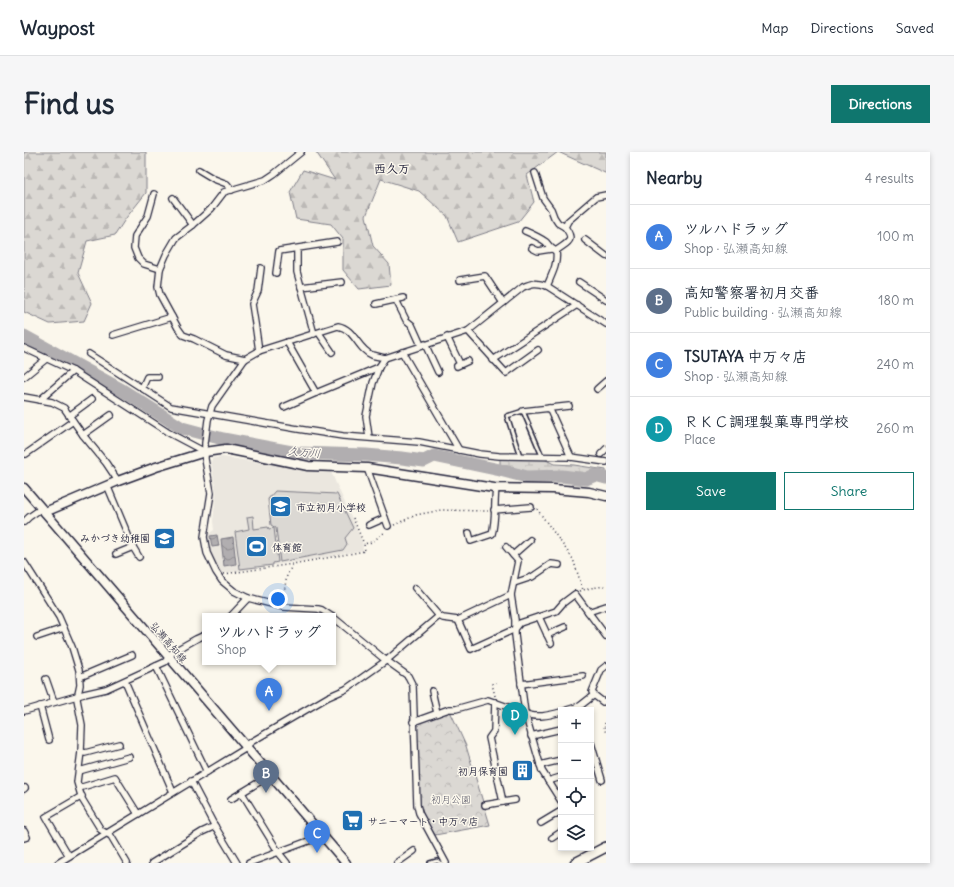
<!DOCTYPE html>
<meta charset="utf-8">
<style>
:root{--surface:#fff;--page:#f6f6f7;--text:#1f2937;--muted:#747a83;--line:#e0e1e3;--accent:#0f766e}
body{margin:0;font-family:Delius,"Klee One",sans-serif;background:var(--page);color:var(--text)}
.controls{position:absolute;right:12px;bottom:12px;display:grid;overflow:hidden;border-radius:0px;box-shadow:0 2px 6px #0003}
.controls button{width:36px;height:36px;display:grid;place-items:center;padding:0;border:0;border-bottom:1px solid var(--line);background:var(--surface);color:var(--text);font:20px sans-serif}
.you{position:absolute;left:254px;top:447px;width:14px;height:14px;margin:-10px;border:3px solid #fff;border-radius:50%;background:#1a73e8;box-shadow:0 0 0 6px #1a73e833}
.badge{display:grid;place-items:center;width:26px;height:26px;border-radius:50%;background:var(--accent);color:#fff;font-size:13px;font-weight:700}
.pin{position:absolute;translate:-50% -33px;filter:drop-shadow(0 1px 2px #0008)}
.pin::after{content:'';position:absolute;top:21px;width:14px;height:12px;background:inherit;clip-path:polygon(0 0,100% 0,50% 100%)}
.popup{position:absolute;left:178px;top:461px;width:134px;height:52px;box-sizing:border-box;display:grid;place-content:center;border-radius:0px;background:var(--surface);filter:drop-shadow(0 1px 3px #0005);font-size:13px;white-space:nowrap;color:var(--muted)}
.popup b{font-size:15px;color:var(--text)}
.popup::after{content:'';position:absolute;left:50%;top:100%;margin-left:-8px;border:8px solid transparent;border-top-color:var(--surface)}
.list{margin:0;padding:0;list-style:none}
h2{display:flex;justify-content:space-between;align-items:center;height:52px;margin:0;padding:0 16px;font-size:17px}
h2 small{font-size:13px;font-weight:400;color:var(--muted)}
.list li{display:grid;grid-template-columns:26px 1fr auto;gap:12px;align-items:center;box-sizing:border-box;height:64px;padding:0 16px;border-top:1px solid var(--line)}
.list b{display:block;font-size:15px;white-space:nowrap}
.list p{margin:0;font-size:13px;white-space:nowrap;color:var(--muted)}
.list em{font-size:13px;font-style:normal;color:var(--muted)}
.actions{display:flex;gap:8px;padding:12px 16px}
.actions a{flex:1;padding:9px 0;border:1px solid var(--accent);border-radius:0px;text-align:center;font-size:14px;color:var(--accent)}
.actions .main{background:var(--accent);color:#fff}
.icon{flex:none;width:22px;height:22px;fill:none;stroke:currentColor;stroke-width:2;stroke-linecap:round;stroke-linejoin:round}
.map{position:relative;flex:none;width:582px;height:711px;overflow:hidden;border-radius:0px}
header{display:flex;align-items:center;gap:24px;box-sizing:border-box;height:56px;padding:0 20px;background:var(--surface);border-bottom:1px solid var(--line)}
header strong{font-size:19px}
nav{display:flex;gap:22px;margin-inline-start:auto;font-size:14px}
.intro{display:flex;align-items:center;justify-content:space-between;box-sizing:border-box;height:96px;padding:0 24px}
h1{margin:0;font-size:28px}
.button{padding:10px 18px;border-radius:0px;background:var(--accent);color:#fff;font-size:14px;font-weight:700}
main{display:flex;gap:24px;padding:0 24px}
aside{flex:1;background:var(--surface);border-radius:0px;box-shadow:0 2px 6px #0003}
.map>svg:first-child{display:block}
.built{fill:#ebe7df}
.grass{fill:#dbd8d3;stroke:#7e7d87}
.forest{fill:url(#forest-firs);stroke:#7e7d87}
.wetland{fill:url(#wetland-marsh);stroke:#7e7d87}
.park{fill:url(#park-crowns);stroke:#7e7d87}
.water{fill:url(#water-waves);stroke:#787681}
.lines{fill:none;stroke-linecap:round;stroke-linejoin:round}
.river{stroke:#b1aeb0;stroke-width:13}
.lane-casing{stroke:#22223b;stroke-width:6}
.street-casing{stroke:#22223b;stroke-width:8}
.secondary-casing{stroke:#22223b;stroke-width:11}
.primary-casing{stroke:#22223b;stroke-width:12}
.path{stroke:#22223b;stroke-width:1.5;stroke-dasharray:1 3;stroke-linecap:butt}
.lane{stroke:#fbf7ec;stroke-width:3}
.street{stroke:#fbf7ec;stroke-width:5.5}
.secondary{stroke:#fbf7ec;stroke-width:8}
.primary{stroke:#fbf7ec;stroke-width:9}
.labels{text-anchor:middle;stroke-width:3;stroke-linejoin:round;paint-order:stroke}
.poi-label{font-size:10px;font-weight:bold;fill:#22223b;stroke:#fbf7ec;text-anchor:start}
.street-label{font-size:10px;fill:#22223b;stroke:#fbf7ec}
.park-label{font-size:10px;fill:#505061;stroke:#fbf7ec}
.water-label{font-size:11px;font-style:italic;fill:#545364;stroke:#fbf7ec}
.quarter-label{font-size:12px;font-weight:bold;fill:#22223b;stroke:#fbf7ec}
</style>
<header>
<strong>Waypost</strong>
<nav><a>Map</a><a>Directions</a><a>Saved</a></nav>
</header>
<div class="intro"><h1>Find us</h1><a class="button">Directions</a></div>
<main>
<div class="map">
<svg width="582" height="711" viewBox="0 0 582 711">
<defs>
<pattern id="forest-firs" width="22" height="20" patternUnits="userSpaceOnUse"><rect width="22" height="20" fill="#dbd8d3"/><path d="M5 1l3.5 6h-7zM16 11l3.5 6h-7z" fill="#bcb9b6"/></pattern>
<pattern id="wetland-marsh" width="20" height="14" patternUnits="userSpaceOnUse"><rect width="20" height="14" fill="#dbd8d3"/><path d="M1 5h8M5 5V1M11 12h8M15 12V8" fill="none" stroke="#bcb9b6"/></pattern>
<pattern id="park-crowns" width="20" height="18" patternUnits="userSpaceOnUse"><rect width="20" height="18" fill="#dbd8d3"/><path d="M2 6a3 3 0 1 1 6 0M12 15a3 3 0 1 1 6 0" fill="none" stroke="#bcb9b6"/></pattern>
<pattern id="water-waves" width="16" height="10" patternUnits="userSpaceOnUse"><rect width="16" height="10" fill="#b1aeb0"/><path d="M0 5q4-4 8 0t8 0" fill="none" stroke="#908d90"/></pattern>
</defs>
<rect width="100%" height="100%" fill="#fbf7ec"/>
<filter id="ink" filterUnits="userSpaceOnUse"><feTurbulence type="fractalNoise" baseFrequency=".025" numOctaves="2"/><feDisplacementMap in="SourceGraphic" scale="8" xChannelSelector="R" yChannelSelector="G"/><feConvolveMatrix kernelMatrix="1 2 1 2 8 2 1 2 1" color-interpolation-filters="sRGB"/></filter>
<g filter="url(#ink)">
<!-- built -->
<polygon class="built" points="198,305 268,315 271,318 307,320 338,389 339,398 272,411 269,410 195,422 183,391 183,383 190,378 189,369 192,342 187,309 189,306"/>
<!-- grass -->
<g class="grass">
<polygon points="251,339 313,342 329,376 321,386 323,392 319,398 256,410 252,376 247,373 244,347"/>
<polygon points="229,364 230,377 244,375 245,377 250,376 254,410 249,411 249,413 216,417 211,380 225,377 223,365"/>
</g>
<!-- forest -->
<g class="forest">
<polygon points="0,0 122,0 122,41 102,66 91,83 63,89 54,121 68,151 60,169 26,172 0,160"/>
<polygon points="292,0 534,0 503,23 510,50 494,70 434,90 423,64 395,39 357,27 342,64 349,94 365,112 367,133 335,137 319,118 319,87 307,72 272,67 266,40 279,18 311,28"/>
<polygon points="534,0 582,0 582,21 581,21"/>
</g>
<!-- wetland -->
<path class="wetland" d="M476,306L520,307L530,312L550,313L582,318V323L566,319L567,322C557,326 550,321 540,320C535,319 529,321 524,321C508,323 489,323 476,312Z"/>
<!-- park -->
<polygon class="park" points="426,559 442,594 466,673 411,683 399,662 396,652 393,576 395,570"/>
<!-- water -->
<g class="water">
<polygon points="193,383 195,394 188,395 186,384"/>
<polygon points="209,385 212,412 200,414 197,387"/>
</g>
<g class="lines">
<!-- river -->
<polyline class="river" points="0,184 98,238 158,276 199,287 273,301 342,303 378,306 400,309 410,304 476,318 503,325 538,324 562,327 571,323 582,326"/>
<defs>
<g id="lane">
<polyline points="496,304 483,264 499,259 518,304"/>
<polyline points="406,711 413,709 417,711"/>
</g>
<g id="street">
<polyline points="175,18 190,27 203,32 208,38"/>
<polyline points="511,21 519,46 527,57 530,65 534,71 541,75"/>
<polyline points="130,42 124,64 111,84 110,96 114,106 120,112 136,117"/>
<polyline points="149,46 169,73"/>
<path d="M501,79C508,82 515,85 522,90C525,94 527,97 532,99"/>
<polyline points="561,88 582,104"/>
<polyline points="508,96 514,99 527,97"/>
<polyline points="273,97 273,120 290,182"/>
<path d="M532,99C543,90 552,90 541,75L544,69L572,45L582,43"/>
<polyline points="252,121 255,99 313,90"/>
<polyline points="436,128 461,124 479,151"/>
<polyline points="555,130 582,148"/>
<path d="M523,134C528,122 534,112 532,99"/>
<polyline points="277,135 318,130"/>
<polyline points="372,148 382,168 388,173 397,193"/>
<polyline points="352,152 379,146"/>
<polyline points="444,179 482,221 514,198"/>
<polyline points="295,181 308,200"/>
<polyline points="89,183 148,165"/>
<polyline points="423,185 436,212"/>
<polyline points="263,190 292,241"/>
<polyline points="401,192 414,220"/>
<polyline points="0,196 49,219 145,281 181,300"/>
<polyline points="235,199 231,171 228,152 234,139 237,116"/>
<polyline points="378,200 435,298"/>
<polyline points="65,202 147,255 274,277 319,284 395,290 456,302 475,304 547,305 582,310"/>
<polyline points="221,207 202,203 170,187 159,183 154,176 136,143 134,135 136,117 142,103 152,86 169,73 187,57 200,40 241,28 250,22 277,0"/>
<polyline points="469,208 553,153"/>
<polyline points="433,214 444,209"/>
<polyline points="0,225 22,207"/>
<polyline points="118,236 123,225 134,225"/>
<polyline points="573,237 582,229"/>
<polyline points="0,245 28,250 40,256 59,283 82,311 94,329"/>
<polyline points="16,248 49,219"/>
<path d="M260,255L292,241L355,215L361,206L444,179L499,135C508,131 513,130 523,134L582,172"/>
<polyline points="525,256 547,305"/>
<polyline points="499,259 545,254"/>
<polyline points="45,264 68,247"/>
<polyline points="59,283 87,263"/>
<polyline points="345,285 342,264 349,231 355,215"/>
<polyline points="2,302 49,269"/>
<polyline points="577,302 582,297"/>
<polyline points="343,316 364,374"/>
<polyline points="83,333 109,395 115,405"/>
<polyline points="470,358 507,355"/>
<polyline points="0,370 5,365 18,356"/>
<polyline points="345,373 361,366"/>
<path d="M445,381L447,389L468,382C472,368 470,351 472,336"/>
<polyline points="482,395 494,409 487,443 491,468 491,483 501,561 518,619 537,649"/>
<polyline points="92,402 109,395"/>
<polyline points="489,403 506,388"/>
<polyline points="0,410 35,465 48,495 55,518 56,533 53,547 58,573 57,600 53,630 58,647 77,678 87,684 103,711"/>
<polyline points="490,431 508,425 527,412 535,413"/>
<polyline points="564,460 582,454"/>
<polyline points="207,464 224,446"/>
<path d="M307,464L298,458L294,457L259,455L224,446L210,439L198,429L192,420L183,401L180,385L187,341L181,307V291L184,268L188,254L221,207L235,199L314,174C331,177 333,197 348,203C352,204 357,205 361,206"/>
<polyline points="415,464 419,466 434,468 487,443"/>
<polyline points="309,465 359,506 384,524 389,534 393,653 395,661 422,711"/>
<polyline points="515,465 527,491"/>
<polyline points="434,468 447,497 491,477 496,471 532,459 539,451 551,442 582,484"/>
<polyline points="523,483 541,475"/>
<polyline points="13,485 40,476"/>
<polyline points="132,514 183,620"/>
<polyline points="56,525 108,503"/>
<polyline points="22,527 30,550"/>
<polyline points="101,529 149,640"/>
<polyline points="497,532 559,524"/>
<polyline points="408,539 413,561"/>
<polyline points="570,543 568,540 577,518 582,514"/>
<polyline points="471,550 470,579 465,586 479,650"/>
<polyline points="16,554 25,588"/>
<polyline points="543,558 556,554 570,543 579,550 582,549"/>
<polyline points="0,559 60,542 82,537 141,510 149,500 172,487 181,483"/>
<path d="M389,570L425,557H432L464,548L501,561C511,567 526,563 537,560"/>
<polyline points="507,584 537,577"/>
<polyline points="567,591 578,628"/>
<polyline points="57,600 61,601 95,592"/>
<polyline points="516,613 537,608"/>
<polyline points="55,619 105,605"/>
<polyline points="167,629 189,671 213,711"/>
<polyline points="524,629 537,625"/>
<polyline points="55,636 91,625 114,662"/>
<polyline points="0,637 1,636"/>
<polyline points="218,641 255,701 263,711"/>
<polyline points="207,647 247,623"/>
<polyline points="461,653 491,648"/>
<polyline points="517,671 537,659"/>
<polyline points="0,679 3,685 0,686"/>
<polyline points="528,686 537,680"/>
<polyline points="45,704 22,665 58,644"/>
<polyline points="34,711 219,598 227,590 304,545 322,537 363,508 415,464 391,436"/>
<polyline points="128,711 178,680 191,674"/>
<polyline points="225,711 298,684"/>
<polyline points="373,711 390,699"/>
</g>
<g id="secondary">
<polyline points="0,336 322,711"/>
<polyline points="21,360 94,329 132,315 181,300 202,297 284,314 343,316 470,336 529,337 565,340 582,344"/>
</g>
<polyline id="primary" points="551,711 582,695"/>
</defs>
<!-- lane casing -->
<use href="#lane" class="lane-casing"/>
<!-- street casing -->
<use href="#street" class="street-casing"/>
<!-- secondary casing -->
<use href="#secondary" class="secondary-casing"/>
<!-- primary casing -->
<use href="#primary" class="primary-casing"/>
<!-- path -->
<g class="path">
<polyline points="513,357 549,407 559,438"/>
<polyline points="329,366 340,392"/>
<polyline points="370,373 392,363 417,358 464,359"/>
<polyline points="200,422 269,412 341,399 340,392 348,390 361,380"/>
<polyline points="556,439 566,436 582,434"/>
<polyline points="255,447 260,440 263,423 269,412"/>
<polyline points="471,544 468,532 472,531"/>
<polyline points="582,567 580,574 582,582"/>
</g>
<!-- lane -->
<use href="#lane" class="lane"/>
<!-- street -->
<use href="#street" class="street"/>
<!-- secondary -->
<use href="#secondary" class="secondary"/>
<!-- primary -->
<use href="#primary" class="primary"/>
</g>
</g>
<!-- icons -->
<defs>
<symbol id="school-square" viewBox="-11 -11 22 22"><rect x="-9" y="-9" width="18" height="18" rx="4" fill="#1f6fb2" stroke="#fbf7ec"/><path d="M0-5L7-2L0 1L-7-2ZM-4 1L0 2.5L4 1V4Q0 6-4 4Z" fill="#fff"/></symbol>
<symbol id="stadium-square" viewBox="-11 -11 22 22"><rect x="-9" y="-9" width="18" height="18" rx="4" fill="#1f6fb2" stroke="#fbf7ec"/><path d="M0-5a6.5 5 0 1 0 0 10a6.5 5 0 1 0 0-10ZM-3.5-1.8h7v3.6h-7Z" fill="#fff"/></symbol>
<symbol id="building-square" viewBox="-11 -11 22 22"><rect x="-9" y="-9" width="18" height="18" rx="4" fill="#1f6fb2" stroke="#fbf7ec"/><path d="M-4-6H4V6H1V3H-1V6H-4ZM-2.5-4.3h1.7v1.8h-1.7ZM.8-4.3h1.7v1.8H.8ZM-2.5-1h1.7V.8h-1.7ZM.8-1h1.7V.8H.8Z" fill="#fff"/></symbol>
<symbol id="supermarket-square" viewBox="-11 -11 22 22"><rect x="-9" y="-9" width="18" height="18" rx="4" fill="#1f6fb2" stroke="#fbf7ec"/><path d="M-6-5.5h2.5l.6 2H6L4.5 2H-2.5L-4.4-4H-6ZM-1.5 3.2a1.3 1.3 0 1 0 .1 0ZM3 3.2a1.3 1.3 0 1 0 .1 0Z" fill="#fff"/></symbol>
</defs>
<g fill-rule="evenodd">
<use href="#school-square" x="244" y="342" width="25" height="25"/>
<use href="#school-square" x="128" y="374" width="25" height="25"/>
<use href="#stadium-square" x="220" y="382" width="25" height="25"/>
<use href="#building-square" x="486" y="606" width="25" height="25"/>
<use href="#supermarket-square" x="316" y="656" width="25" height="25"/>
</g>
<g class="labels">
<!-- poi labels -->
<g class="poi-label">
<text x="272" y="359">市立初月小学校</text>
<text x="126" y="390" text-anchor="end">みかづき幼稚園</text>
<text x="248" y="399">体育館</text>
<text x="484" y="623" text-anchor="end">初月保育園</text>
<text x="344" y="673">サニーマート・中万々店</text>
</g>
<!-- street labels -->
<g class="street-label">
<text transform="translate(145 490) rotate(49)" y="4">弘瀬高知線</text>
</g>
<!-- park labels -->
<g class="park-label">
<text x="427" y="651">初月公園</text>
</g>
<!-- water labels -->
<g class="water-label">
<text transform="translate(280 300) rotate(5)" y="4">久万川</text>
</g>
<!-- quarter labels -->
<g class="quarter-label">
<text x="368" y="21">西久万</text>
</g>
</g>
</svg>
<div class="controls">
<button>+</button>
<button>−</button>
<button><svg class="icon" aria-label="locate" viewBox="0 0 24 24"><circle cx="12" cy="12" r="6"/><path d="M12 2v4M12 18v4M2 12h4M18 12h4"/></svg></button>
<button><svg class="icon" aria-label="layers" viewBox="0 0 24 24"><path d="M12 4l9 5-9 5-9-5zM3 14l9 5 9-5"/></svg></button>
</div>
<div class="you"></div>
<div class="pin badge" style="left:245px;top:559px;background:#3f7fe0">A</div>
<div class="popup"><b>ツルハドラッグ</b>Shop</div>
<div class="pin badge" style="left:242px;top:641px;background:#5c6f8a">B</div>
<div class="pin badge" style="left:293px;top:701px;background:#3f7fe0">C</div>
<div class="pin badge" style="left:491px;top:583px;background:#0f9aa8">D</div>
</div>
<aside>
<h2>Nearby<small>4 results</small></h2>
<ul class="list">
<li><span class="badge" style="background:#3f7fe0">A</span><div><b>ツルハドラッグ</b><p>Shop · 弘瀬高知線</p></div><em>100 m</em></li>
<li><span class="badge" style="background:#5c6f8a">B</span><div><b>高知警察署初月交番</b><p>Public building · 弘瀬高知線</p></div><em>180 m</em></li>
<li><span class="badge" style="background:#3f7fe0">C</span><div><b>TSUTAYA 中万々店</b><p>Shop · 弘瀬高知線</p></div><em>240 m</em></li>
<li><span class="badge" style="background:#0f9aa8">D</span><div><b>ＲＫＣ調理製菓専門学校</b><p>Place</p></div><em>260 m</em></li>
</ul>
<div class="actions"><a class="main">Save</a><a>Share</a></div>
</aside>
</main>
